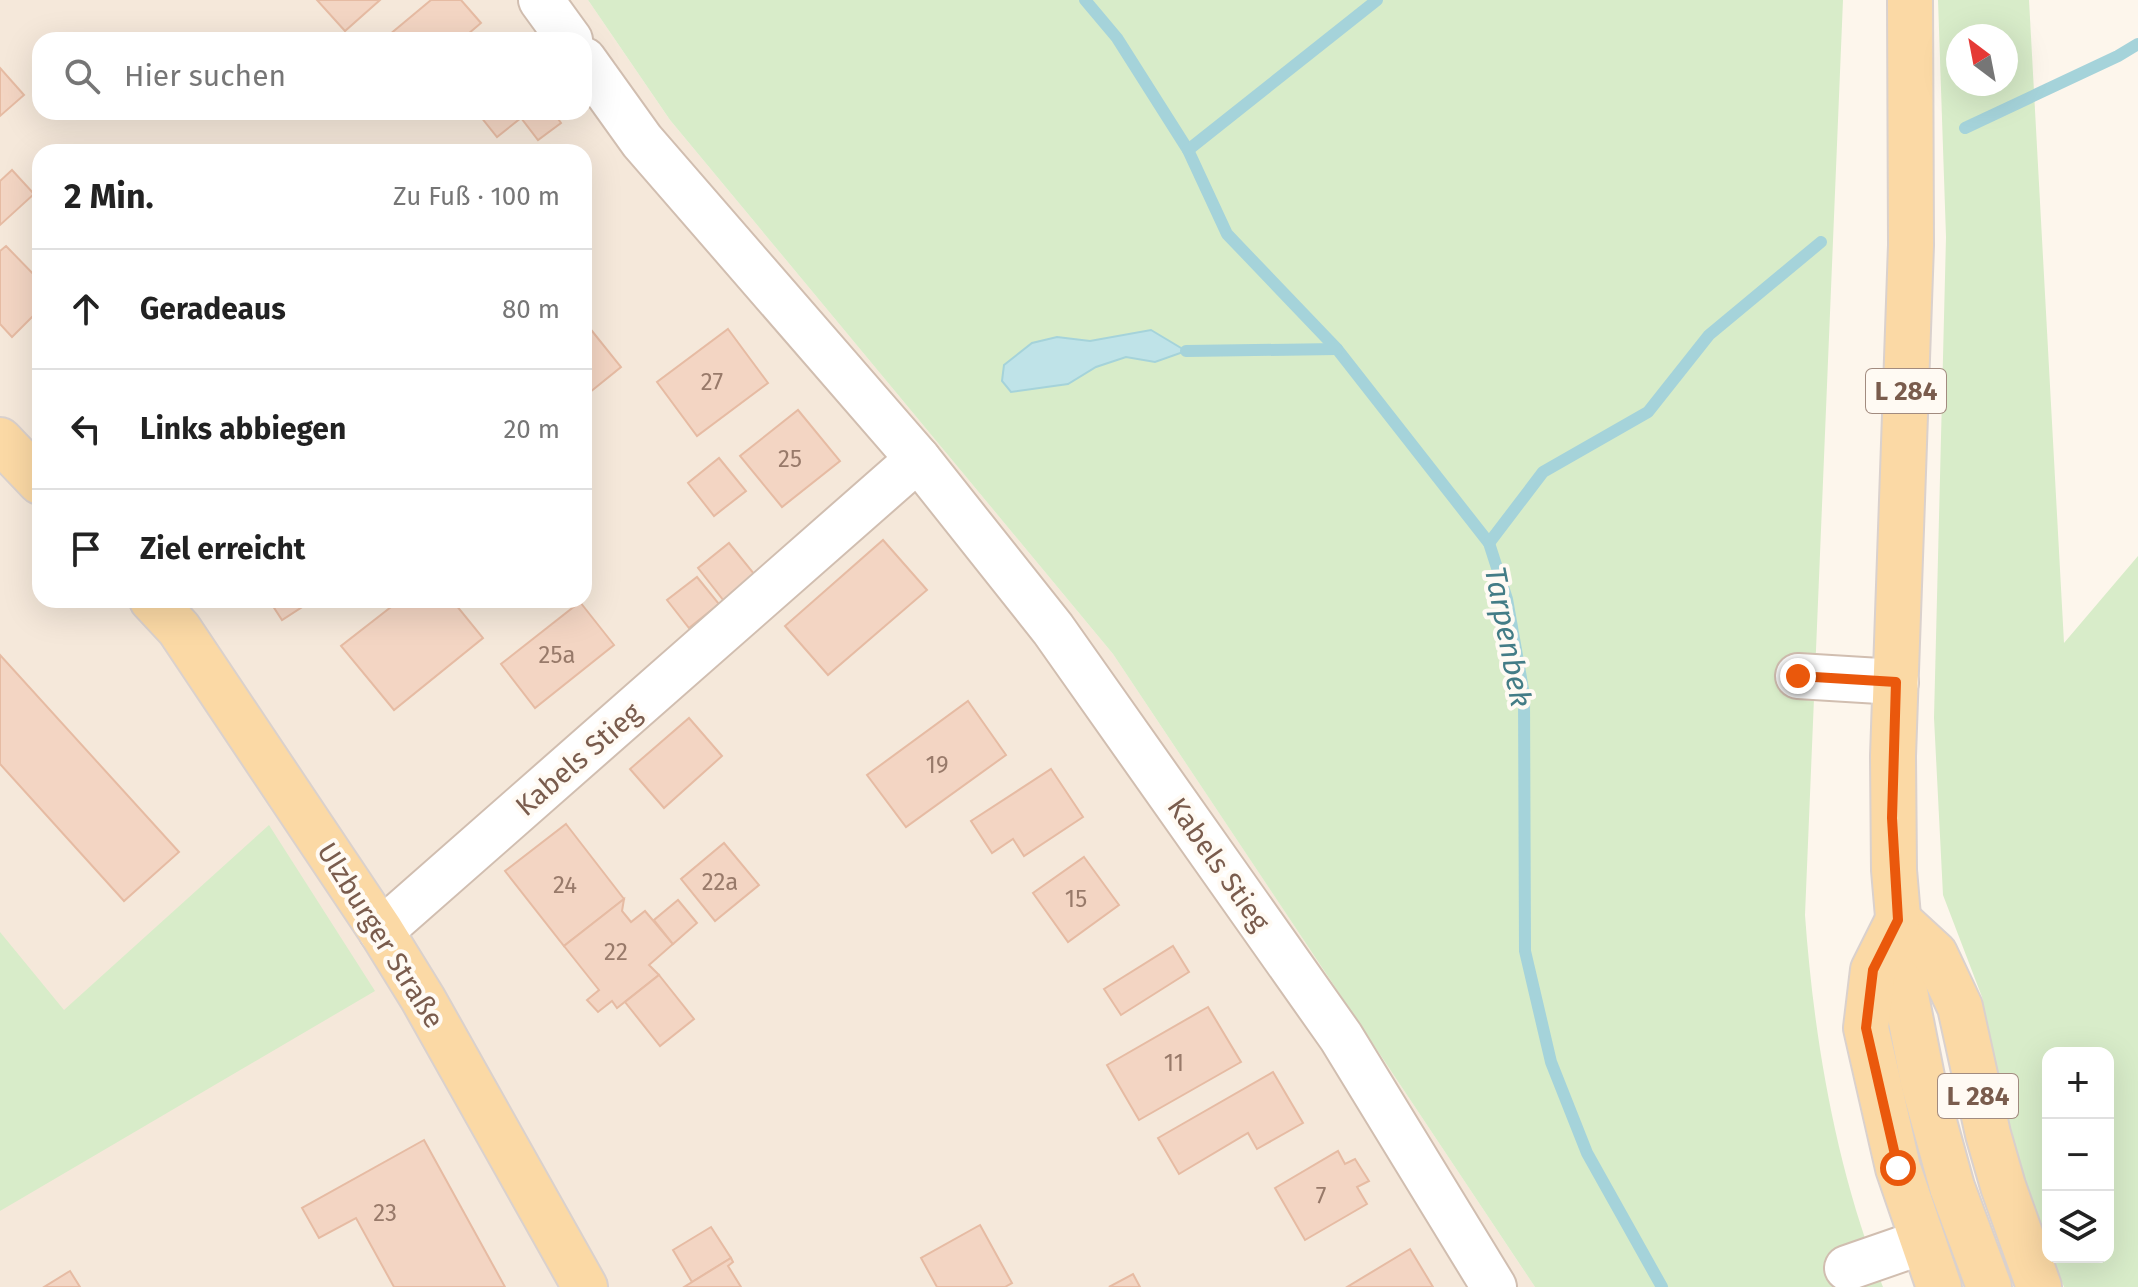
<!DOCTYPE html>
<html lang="de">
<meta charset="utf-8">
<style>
:root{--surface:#fff;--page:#f2f2f2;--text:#222;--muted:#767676;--line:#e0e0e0}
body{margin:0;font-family:"Fira Sans",sans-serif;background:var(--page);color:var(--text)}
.controls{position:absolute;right:24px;bottom:24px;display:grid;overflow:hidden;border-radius:16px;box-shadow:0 8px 32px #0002}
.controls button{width:72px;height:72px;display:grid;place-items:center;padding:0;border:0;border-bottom:2px solid var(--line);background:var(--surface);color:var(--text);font:40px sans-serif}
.compass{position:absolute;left:1946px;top:24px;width:72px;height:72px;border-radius:50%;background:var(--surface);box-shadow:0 8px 32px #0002;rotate:328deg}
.stop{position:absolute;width:24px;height:24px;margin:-18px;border:6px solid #ea580c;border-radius:50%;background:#fff}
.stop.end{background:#ea580c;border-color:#fff;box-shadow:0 2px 8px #0008}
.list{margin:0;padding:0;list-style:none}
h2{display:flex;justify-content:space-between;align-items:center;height:104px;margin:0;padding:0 32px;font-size:34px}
h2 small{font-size:26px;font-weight:400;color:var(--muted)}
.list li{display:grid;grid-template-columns:52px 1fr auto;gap:24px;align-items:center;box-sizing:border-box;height:120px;padding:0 32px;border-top:2px solid var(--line)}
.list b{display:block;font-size:30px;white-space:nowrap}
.list em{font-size:26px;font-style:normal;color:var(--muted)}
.icon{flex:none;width:44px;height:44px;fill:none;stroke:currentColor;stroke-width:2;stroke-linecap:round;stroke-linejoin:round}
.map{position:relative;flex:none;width:2138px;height:1287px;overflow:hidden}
.search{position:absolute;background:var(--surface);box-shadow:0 8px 32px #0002;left:32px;top:32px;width:560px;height:88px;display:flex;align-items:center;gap:20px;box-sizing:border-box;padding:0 28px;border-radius:24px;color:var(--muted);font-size:30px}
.panel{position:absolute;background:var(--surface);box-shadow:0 8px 32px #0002;left:32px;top:144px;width:560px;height:464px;border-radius:24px}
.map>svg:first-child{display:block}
.residential{fill:#f5e8da;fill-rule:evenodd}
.green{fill:#d8ecc9;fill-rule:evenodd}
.water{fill:#bfe3e8;stroke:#a5d3da;stroke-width:2}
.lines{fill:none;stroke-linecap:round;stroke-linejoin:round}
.stream{stroke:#a5d3da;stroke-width:12}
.building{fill:#f3d5c3;stroke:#e6bba3;stroke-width:2}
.minor-casing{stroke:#d1beb0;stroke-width:48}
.major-casing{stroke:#dad1cd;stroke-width:48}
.minor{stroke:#fff;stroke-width:44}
.major{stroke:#fbd9a5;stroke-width:44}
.route{stroke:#ea580c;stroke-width:10}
.labels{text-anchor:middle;stroke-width:8;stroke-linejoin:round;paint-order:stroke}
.number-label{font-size:24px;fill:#987a6a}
.shield{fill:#fffaf3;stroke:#a28b7f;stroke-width:2}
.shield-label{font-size:26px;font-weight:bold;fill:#7a5c4d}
.street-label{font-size:28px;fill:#7a5c4d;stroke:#fffaf3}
.water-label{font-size:30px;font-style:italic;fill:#437c86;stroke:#fffaf3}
</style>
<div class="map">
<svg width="2138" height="1287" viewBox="0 0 2138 1287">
<rect width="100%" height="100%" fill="#fdf6ec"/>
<!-- residential -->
<path class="residential" d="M0,0H588L670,120L1113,654L1535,1287H0ZM40,40H584V112H40ZM40,152H584V600H40Z"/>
<!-- green -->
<g class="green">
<path d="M588,0H1843L1805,915C1814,1040 1836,1170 1883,1287H1535L1113,654L670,120ZM1151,330L1155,362L1126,357L1096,367L1068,384L1011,392L1057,337L1090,341Z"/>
<path d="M1938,0H2029L2064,643L2138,556V1287H2064L2052,1257H2108V1053H2048V1247L2007,1142L1982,997L1943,895L1934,718L1946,237ZM1958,36H2006V84H1958Z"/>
<polygon points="269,825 375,991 0,1211 0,932 64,1010"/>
</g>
<!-- water -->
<polygon class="water" points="1151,330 1186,351 1155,362 1126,357 1096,367 1068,384 1011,392 1002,381 1004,365 1032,343 1057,337 1090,341"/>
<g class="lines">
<!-- stream -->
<g class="stream">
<polyline points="1085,0 1117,38 1188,150 1227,234 1337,349 1489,543 1507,599 1524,695 1525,951 1551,1062 1587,1153 1662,1287"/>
<polyline points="1965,128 2118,56 2138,44"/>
<polyline points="1188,150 1377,0"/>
<polyline points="1186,351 1337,349"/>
<polyline points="1489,543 1543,472 1648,412 1709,335 1821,242"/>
</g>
</g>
<!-- building -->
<g class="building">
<polygon points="317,0 380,0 345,31"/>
<polygon points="431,0 461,0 481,23 461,40 383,40"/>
<polygon points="0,68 24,95 0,116"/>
<polygon points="477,112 553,112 561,123 538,140 521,118 497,137"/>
<polygon points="12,170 34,194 0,225 0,181"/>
<polygon points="6,246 40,281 40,309 12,337 0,324 0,251"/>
<polygon points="584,321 621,367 584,397"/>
<polygon points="728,329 768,383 697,436 657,382"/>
<polygon points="798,410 840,461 782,507 740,456"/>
<polygon points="719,458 746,491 714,516 688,483"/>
<polygon points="883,540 927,590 828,675 785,626"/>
<polygon points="729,543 755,575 724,601 698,568"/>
<polygon points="697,577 719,604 689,628 667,600"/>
<polygon points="269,600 313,600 282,620"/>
<polygon points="400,600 452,600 483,638 394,710 341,646"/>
<polygon points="580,602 614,645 535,708 501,664"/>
<polygon points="0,655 179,852 124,901 0,764"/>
<polygon points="968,701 1006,755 906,827 867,775"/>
<polygon points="689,718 722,756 664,808 630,769"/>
<polygon points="1051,769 1083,817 1024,856 1013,839 992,853 971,821"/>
<polygon points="566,824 624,899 564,946 505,871"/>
<polygon points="724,843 759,885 715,921 681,879"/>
<polygon points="1084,857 1119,905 1068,942 1033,893"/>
<polygon points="624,899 622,911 631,922 645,911 673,944 649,965 659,975 617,1008 612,1001 598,1012 587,1000 599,990 564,946"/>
<polygon points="678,900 697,923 673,944 654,920"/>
<polygon points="1173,946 1189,972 1121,1015 1104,989"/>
<polygon points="659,975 694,1019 660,1046 625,1002"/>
<polygon points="1208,1007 1241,1062 1139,1120 1107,1065"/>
<polygon points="1273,1072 1303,1123 1257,1149 1248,1133 1179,1174 1158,1138"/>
<polygon points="424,1140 505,1287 394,1287 356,1218 319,1238 302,1208"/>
<polygon points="1338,1151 1345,1164 1355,1159 1369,1181 1357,1187 1367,1204 1305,1240 1275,1188"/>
<polygon points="980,1225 1012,1283 1005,1287 937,1287 921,1258"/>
<polygon points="711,1227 731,1258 692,1282 673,1250"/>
<polygon points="1410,1249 1433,1287 1347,1287"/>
<polygon points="731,1258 733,1262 728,1266 741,1287 684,1287"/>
<polygon points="70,1271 80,1287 44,1287"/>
<polygon points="1133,1274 1140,1287 1109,1287"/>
</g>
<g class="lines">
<defs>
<g id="minor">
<polyline points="541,0 570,40"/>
<polyline points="584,60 642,141 918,459 1053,629 1341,1037 1494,1287"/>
<polyline points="1798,676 1896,682"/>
<polyline points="381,931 918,459"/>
<polyline points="1847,1268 1922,1242"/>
</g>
<g id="major">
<polyline points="1910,0 1911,245 1893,756 1894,870 1904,986 1923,1082 1952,1187 1989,1287"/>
<polyline points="0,440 40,482"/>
<polyline points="152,600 179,629 381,931 423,999 585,1287"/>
<polyline points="1898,920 1935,954 1960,1007 1988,1134 2003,1186 2039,1287"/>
<polyline points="1897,922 1873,970 1866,1028 1898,1168 1939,1287"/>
</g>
</defs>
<!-- minor casing -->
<use href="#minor" class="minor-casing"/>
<!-- major casing -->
<use href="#major" class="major-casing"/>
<!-- minor -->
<use href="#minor" class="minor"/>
<!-- major -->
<use href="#major" class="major"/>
</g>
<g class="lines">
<!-- route -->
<polyline class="route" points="1798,676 1896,682 1892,818 1898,920 1873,970 1866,1028 1898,1168"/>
</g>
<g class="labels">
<!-- number labels -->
<g class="number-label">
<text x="712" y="390">27</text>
<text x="790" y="467">25</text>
<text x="557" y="663">25a</text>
<text x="937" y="773">19</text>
<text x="720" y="890">22a</text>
<text x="565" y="893">24</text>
<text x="1076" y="907">15</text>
<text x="616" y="960">22</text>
<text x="1174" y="1071">11</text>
<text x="1321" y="1204">7</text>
<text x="385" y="1221">23</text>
</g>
<!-- shield labels -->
<g class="shield">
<rect x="1866" y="369" width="80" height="44" rx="6"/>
<rect x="1938" y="1074" width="80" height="44" rx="6"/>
</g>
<g class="shield-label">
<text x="1906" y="400">L 284</text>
<text x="1978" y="1105">L 284</text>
</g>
<!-- street labels -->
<g class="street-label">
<text transform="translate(578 759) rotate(-41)" y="10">Kabels Stieg</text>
<text transform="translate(1219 864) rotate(55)" y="10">Kabels Stieg</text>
<text transform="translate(381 935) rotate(58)" y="10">Ulzburger Straße</text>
</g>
<!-- water labels -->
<g class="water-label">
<text transform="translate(1508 637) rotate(79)" y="10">Tarpenbek</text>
</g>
</g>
</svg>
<div class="controls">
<button>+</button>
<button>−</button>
<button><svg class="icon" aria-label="layers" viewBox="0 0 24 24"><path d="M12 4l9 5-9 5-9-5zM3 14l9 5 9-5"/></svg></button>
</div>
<svg class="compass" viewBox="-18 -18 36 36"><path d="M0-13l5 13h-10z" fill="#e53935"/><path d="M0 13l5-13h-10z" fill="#767676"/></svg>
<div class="stop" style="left:1898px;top:1168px"></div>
<div class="stop end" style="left:1798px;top:676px"></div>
<div class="search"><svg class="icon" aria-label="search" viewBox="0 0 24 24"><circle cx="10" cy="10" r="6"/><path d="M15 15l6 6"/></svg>Hier suchen</div>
<section class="panel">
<h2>2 Min.<small>Zu Fuß · 100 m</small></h2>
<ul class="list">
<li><svg class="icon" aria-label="ahead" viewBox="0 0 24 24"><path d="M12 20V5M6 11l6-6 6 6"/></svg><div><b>Geradeaus</b></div><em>80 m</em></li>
<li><svg class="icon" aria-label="left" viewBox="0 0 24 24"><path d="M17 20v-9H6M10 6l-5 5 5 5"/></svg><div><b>Links abbiegen</b></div><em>20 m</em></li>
<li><svg class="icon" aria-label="arrive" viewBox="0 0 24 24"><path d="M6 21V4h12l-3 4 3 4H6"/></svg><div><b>Ziel erreicht</b></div></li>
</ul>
</section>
</div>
